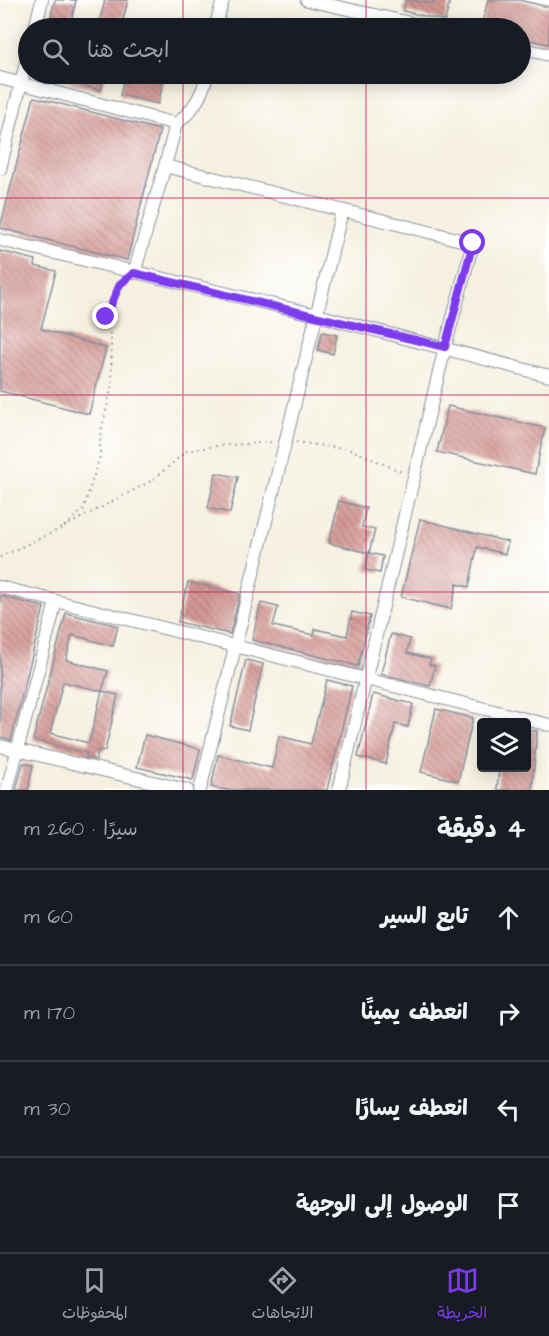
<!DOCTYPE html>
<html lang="ar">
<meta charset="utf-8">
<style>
:root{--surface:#171b24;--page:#242831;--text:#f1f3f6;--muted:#9ea1a6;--line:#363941;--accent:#7c3aed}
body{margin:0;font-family:"Architects Daughter","Playpen Sans Arabic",sans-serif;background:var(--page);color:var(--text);direction:rtl}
.controls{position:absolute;right:18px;bottom:18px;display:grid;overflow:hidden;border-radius:6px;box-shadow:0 3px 15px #0003}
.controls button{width:54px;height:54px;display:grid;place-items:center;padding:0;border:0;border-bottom:2px solid var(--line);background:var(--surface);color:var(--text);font:30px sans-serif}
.stop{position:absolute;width:18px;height:18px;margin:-14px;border:4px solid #7c3aed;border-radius:50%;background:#fff}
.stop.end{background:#7c3aed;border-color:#fff;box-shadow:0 2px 6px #0008}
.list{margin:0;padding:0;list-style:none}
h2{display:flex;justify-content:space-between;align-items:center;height:78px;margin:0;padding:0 24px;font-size:26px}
h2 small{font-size:20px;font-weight:400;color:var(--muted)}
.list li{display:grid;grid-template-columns:39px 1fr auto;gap:18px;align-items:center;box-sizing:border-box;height:96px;padding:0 24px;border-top:2px solid var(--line)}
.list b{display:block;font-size:22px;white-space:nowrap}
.list em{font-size:20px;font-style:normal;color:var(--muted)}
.icon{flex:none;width:33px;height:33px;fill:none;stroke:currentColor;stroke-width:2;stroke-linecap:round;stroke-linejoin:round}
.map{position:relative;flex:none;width:549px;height:790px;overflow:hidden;direction:ltr}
.search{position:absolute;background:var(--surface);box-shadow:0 3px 15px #0003;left:18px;right:18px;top:18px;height:66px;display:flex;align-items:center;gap:15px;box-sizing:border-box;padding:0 21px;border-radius:33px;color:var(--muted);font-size:22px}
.sheet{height:462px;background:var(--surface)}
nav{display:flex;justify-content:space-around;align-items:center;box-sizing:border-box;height:84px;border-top:2px solid var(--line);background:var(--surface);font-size:16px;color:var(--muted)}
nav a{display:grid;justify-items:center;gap:3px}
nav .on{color:var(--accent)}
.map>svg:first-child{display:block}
.building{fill:url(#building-back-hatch);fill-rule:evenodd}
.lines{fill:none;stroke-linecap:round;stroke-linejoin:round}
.street-casing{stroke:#88909e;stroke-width:14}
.path{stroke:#88909e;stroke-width:2;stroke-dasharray:1.5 4.5;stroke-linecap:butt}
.street{stroke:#fff;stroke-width:12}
.route{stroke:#7c3aed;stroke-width:8}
.grid{fill:none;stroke:#c2185b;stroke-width:1.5;stroke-opacity:0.55}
</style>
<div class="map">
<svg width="549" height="790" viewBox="0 0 549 790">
<defs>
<pattern id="building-back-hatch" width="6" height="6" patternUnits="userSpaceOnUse" patternTransform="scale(1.5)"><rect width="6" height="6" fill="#d49893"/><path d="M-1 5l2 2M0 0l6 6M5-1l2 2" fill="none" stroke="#ab7c7b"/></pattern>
</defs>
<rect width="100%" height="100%" fill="#fff"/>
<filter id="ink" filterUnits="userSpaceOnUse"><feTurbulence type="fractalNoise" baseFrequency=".0167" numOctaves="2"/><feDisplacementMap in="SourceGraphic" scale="12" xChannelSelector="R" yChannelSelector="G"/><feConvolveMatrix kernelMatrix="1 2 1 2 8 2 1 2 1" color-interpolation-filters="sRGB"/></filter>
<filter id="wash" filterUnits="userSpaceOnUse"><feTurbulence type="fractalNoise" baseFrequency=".008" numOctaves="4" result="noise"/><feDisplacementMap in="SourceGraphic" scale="24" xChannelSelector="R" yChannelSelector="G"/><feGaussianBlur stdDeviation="1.35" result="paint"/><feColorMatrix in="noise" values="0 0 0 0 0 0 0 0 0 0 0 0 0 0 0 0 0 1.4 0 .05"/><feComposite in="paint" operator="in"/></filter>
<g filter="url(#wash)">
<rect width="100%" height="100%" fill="#f5f0df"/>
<g id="blocks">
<!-- building -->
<g class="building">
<polygon points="55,0 76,0 72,18 99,24 105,0 128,0 121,28 48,28"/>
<polygon points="406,0 433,3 433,0 450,0 445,21 403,11"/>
<polygon points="488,0 519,0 549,7 549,44 520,38 520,28 481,28"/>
<polygon points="47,74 105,74 101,90 47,77"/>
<polygon points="125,74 149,74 164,77 158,104 120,95"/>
<polygon points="34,97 160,130 127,260 0,228"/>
<polygon points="0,251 36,260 35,266 56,271 41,329 106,348 89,414 0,391"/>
<polygon points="322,332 337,335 333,354 318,350"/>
<polygon points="448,406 545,428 535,474 437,452"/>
<polygon points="216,473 238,477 230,513 208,508"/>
<polygon points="339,501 366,508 362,527 375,530 369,553 329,543"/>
<polygon points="420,519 508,542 505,554 477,547 469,587 457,584 451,609 401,597"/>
<polygon points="369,553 383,556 380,573 365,570"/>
<polygon points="188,582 240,594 230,634 178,622"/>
<polygon points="0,596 44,607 11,740 0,737"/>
<polygon points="261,603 278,607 273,626 314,635 315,629 347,636 352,612 370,616 358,666 252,640"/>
<path d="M66,613L118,626L113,646L72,635L66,660L108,671L102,691L118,695L105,751L98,750L96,760L86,757L87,753L33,740ZM63,682L102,691L89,743L50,733Z"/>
<polygon points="391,634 410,639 407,653 431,659 429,664 435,666 430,686 381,674"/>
<polygon points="246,660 263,664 248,730 230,726"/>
<polygon points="327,680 352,686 327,790 227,790 211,787 218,755 272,768 279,736 311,744"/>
<polygon points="373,694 413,704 408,727 395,724 386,764 358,757"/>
<polygon points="436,709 473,718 458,781 421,772"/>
<polygon points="526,730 537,731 532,790 497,790 499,768 526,768"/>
<polygon points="145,735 200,749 193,780 137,767"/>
<polygon points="23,763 33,765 28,790 16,790"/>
</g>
</g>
</g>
<g filter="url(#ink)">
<use href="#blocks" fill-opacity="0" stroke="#88909e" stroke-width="1.5"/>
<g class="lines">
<defs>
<g id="street">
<polyline points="307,0 433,28"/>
<polyline points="35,28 42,0"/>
<polyline points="215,28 223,0"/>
<polyline points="520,48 549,55"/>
<polyline points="0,78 176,124"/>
<path d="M165,166L176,124C193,111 203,95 207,74"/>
<polyline points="0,169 28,54"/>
<polyline points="0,240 317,315 549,376"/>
<polyline points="134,273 165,166 473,243 445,347 339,790"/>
<polyline points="0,587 549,725"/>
<polyline points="0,746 187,790"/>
<polyline points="7,790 56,602"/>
<polyline points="200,790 342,211"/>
</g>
</defs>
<!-- street casing -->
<use href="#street" class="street-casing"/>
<!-- path -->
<g class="path">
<polyline points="296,442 352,450 402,472"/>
<polyline points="64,527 151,481 187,451 215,446 272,442"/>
<polyline points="0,557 64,527 83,510 100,456 100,436 112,385 111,339 106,317 112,299 123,282"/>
</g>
<!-- street -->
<use href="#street" class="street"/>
</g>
</g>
<g class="lines" filter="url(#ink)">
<!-- route -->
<polyline class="route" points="106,317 120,284 134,273 445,347 473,243"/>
</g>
<!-- grid -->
<path class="grid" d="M183,0V28M366,0V28M183,74V790M366,74V790M0,198H549M0,395H549M0,592H549"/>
</svg>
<div class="controls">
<button><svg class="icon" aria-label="layers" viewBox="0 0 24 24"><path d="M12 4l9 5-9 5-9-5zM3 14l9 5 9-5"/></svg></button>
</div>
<div class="stop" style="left:473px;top:243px"></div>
<div class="stop end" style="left:106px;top:317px"></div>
<div class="search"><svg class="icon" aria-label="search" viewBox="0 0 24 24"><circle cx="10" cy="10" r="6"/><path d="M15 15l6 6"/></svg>ابحث هنا</div>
</div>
<section class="sheet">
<h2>4 دقيقة<small>سيرًا · 260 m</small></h2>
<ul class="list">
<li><svg class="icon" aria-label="ahead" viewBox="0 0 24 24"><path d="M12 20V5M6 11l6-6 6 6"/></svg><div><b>تابع السير</b></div><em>60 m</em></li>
<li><svg class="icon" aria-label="right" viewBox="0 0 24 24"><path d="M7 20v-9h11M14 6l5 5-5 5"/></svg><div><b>انعطف يمينًا</b></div><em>170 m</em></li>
<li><svg class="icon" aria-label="left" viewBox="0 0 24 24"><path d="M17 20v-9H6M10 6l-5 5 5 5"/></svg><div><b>انعطف يسارًا</b></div><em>30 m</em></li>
<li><svg class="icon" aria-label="arrive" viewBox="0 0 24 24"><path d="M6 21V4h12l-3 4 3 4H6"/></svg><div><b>الوصول إلى الوجهة</b></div></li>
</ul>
</section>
<nav>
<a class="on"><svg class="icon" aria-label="map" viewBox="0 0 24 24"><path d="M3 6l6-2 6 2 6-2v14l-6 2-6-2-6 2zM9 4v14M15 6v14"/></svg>الخريطة</a>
<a><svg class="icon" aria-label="directions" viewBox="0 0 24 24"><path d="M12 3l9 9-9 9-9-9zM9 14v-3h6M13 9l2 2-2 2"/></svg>الاتجاهات</a>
<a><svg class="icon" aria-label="saved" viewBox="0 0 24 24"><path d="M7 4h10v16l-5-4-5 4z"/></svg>المحفوظات</a>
</nav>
